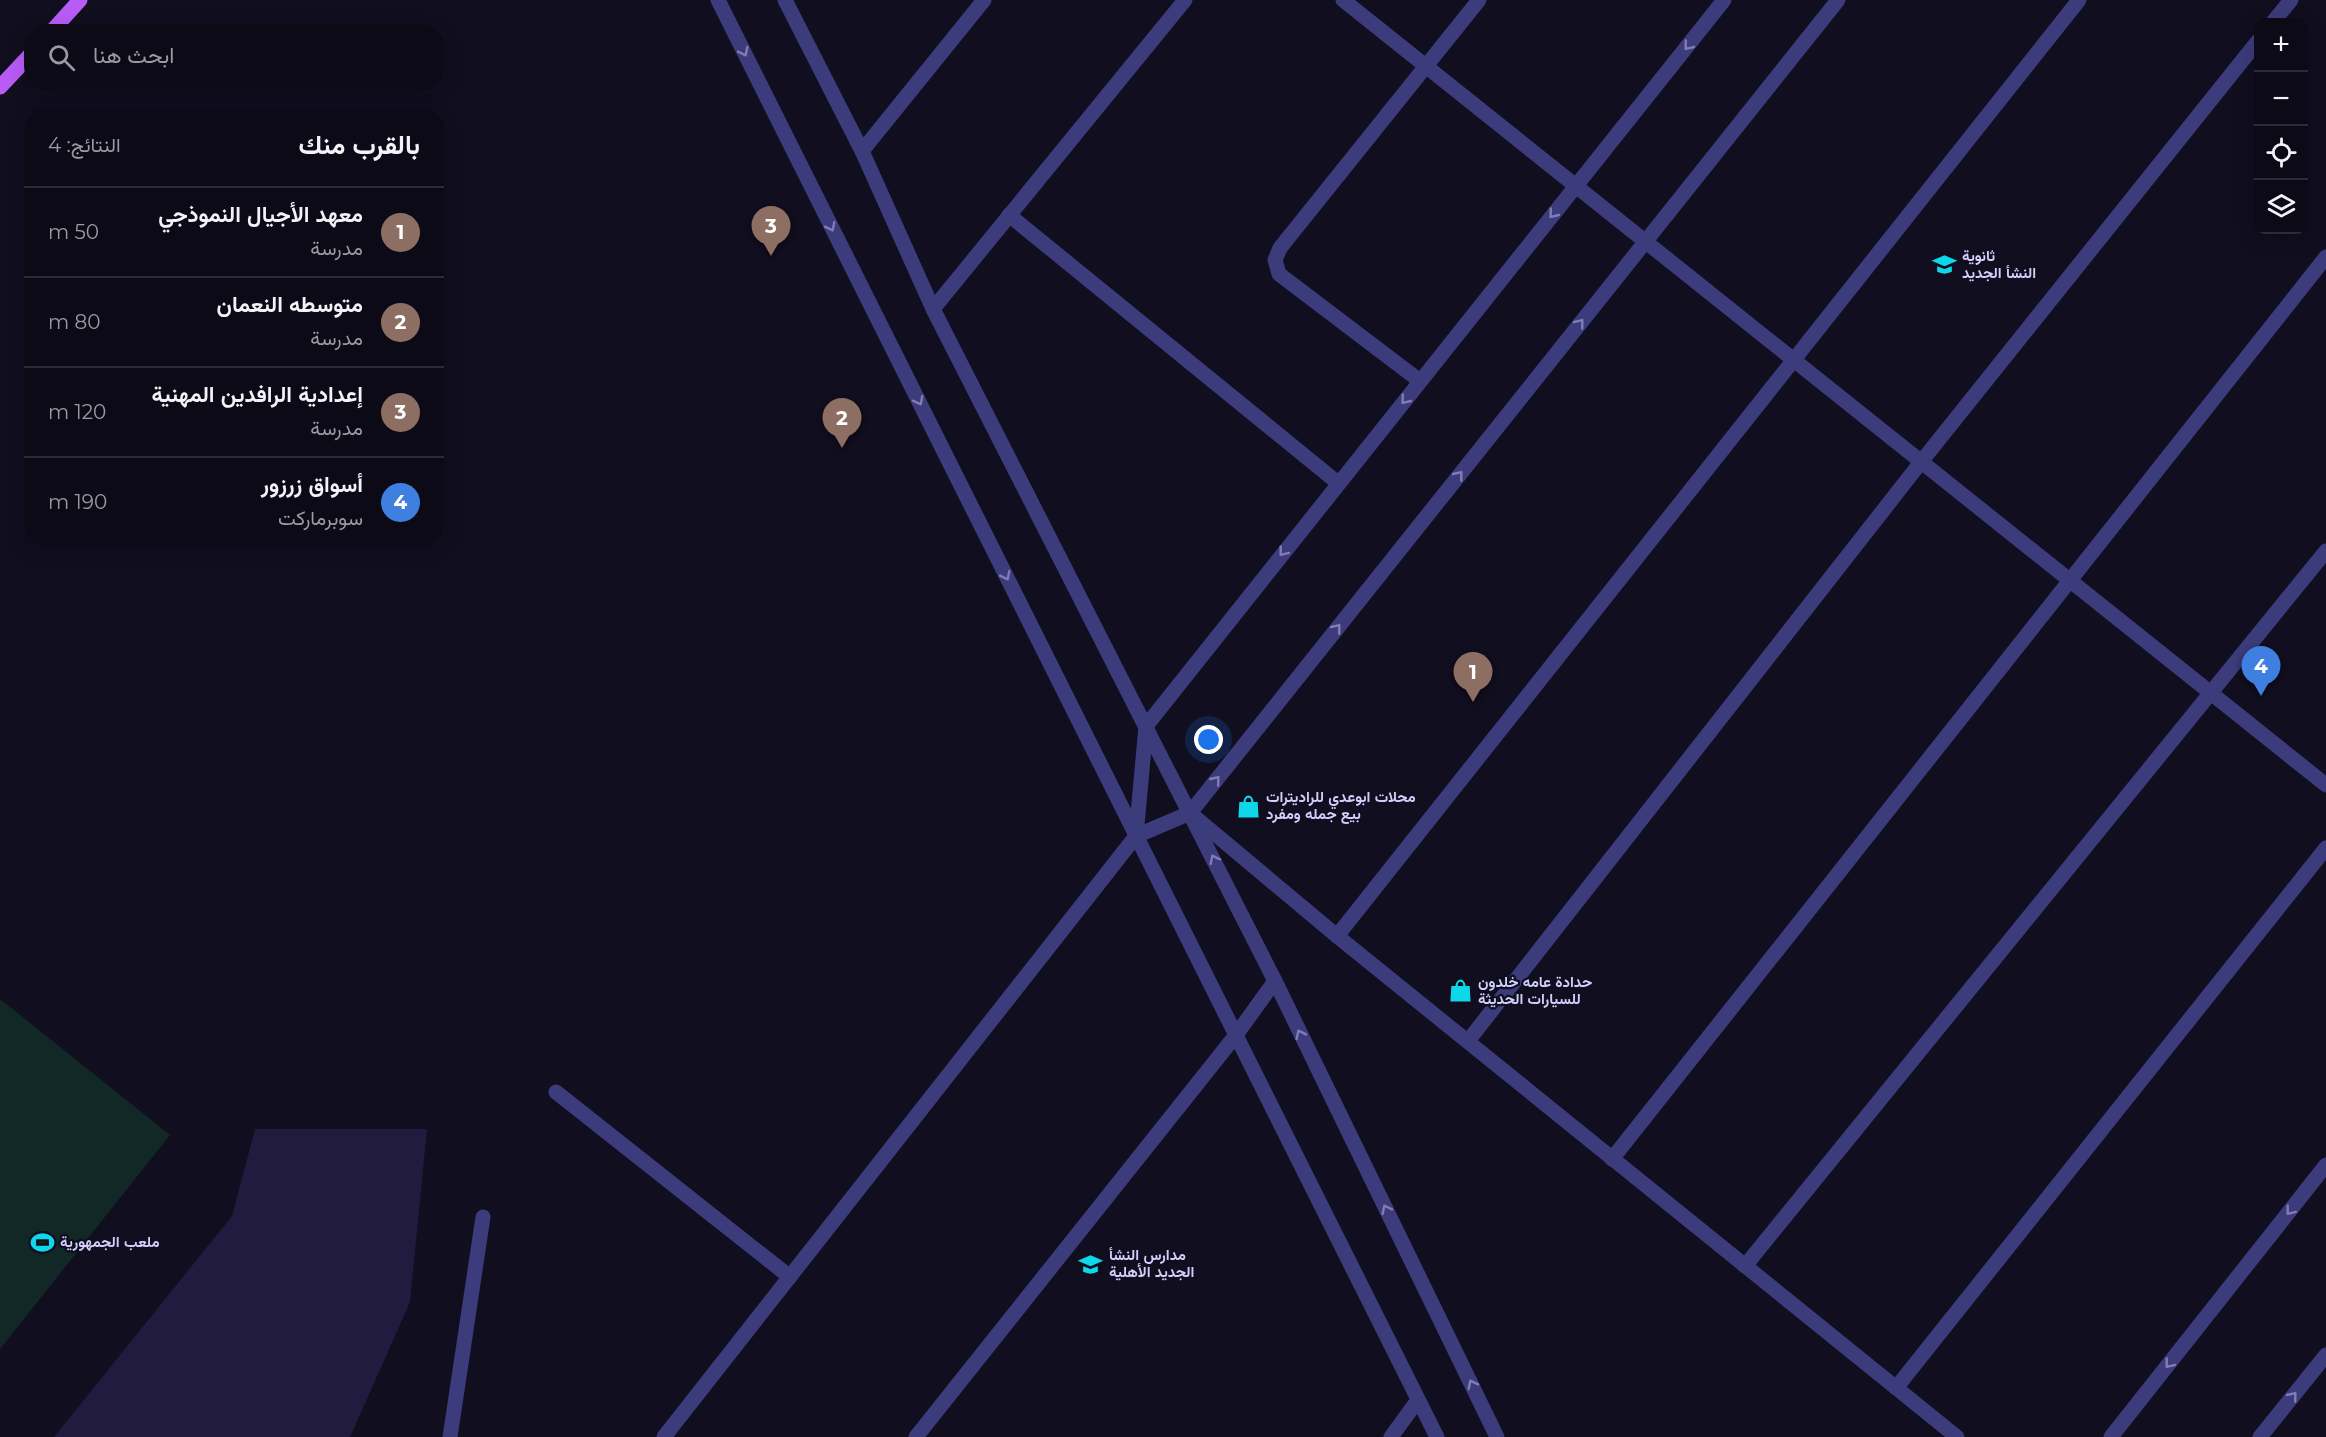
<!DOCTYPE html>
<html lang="ar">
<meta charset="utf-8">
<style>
:root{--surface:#0c0a17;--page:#151320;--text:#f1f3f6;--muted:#9a9aa1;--line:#2c2b36;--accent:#0f766e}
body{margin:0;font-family:Montserrat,Vazirmatn,sans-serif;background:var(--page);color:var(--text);direction:rtl}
.controls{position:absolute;right:18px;top:18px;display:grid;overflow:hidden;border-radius:12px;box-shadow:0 6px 24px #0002}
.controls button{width:54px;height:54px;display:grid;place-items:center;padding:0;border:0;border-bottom:2px solid var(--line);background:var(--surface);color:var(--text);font:30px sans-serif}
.you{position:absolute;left:1209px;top:740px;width:21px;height:21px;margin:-15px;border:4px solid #fff;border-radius:50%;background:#1a73e8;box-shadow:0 0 0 9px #1a73e833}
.badge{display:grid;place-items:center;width:39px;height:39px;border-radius:50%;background:var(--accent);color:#fff;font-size:20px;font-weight:700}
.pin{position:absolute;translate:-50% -50px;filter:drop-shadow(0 2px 3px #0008)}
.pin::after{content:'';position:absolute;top:32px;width:21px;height:18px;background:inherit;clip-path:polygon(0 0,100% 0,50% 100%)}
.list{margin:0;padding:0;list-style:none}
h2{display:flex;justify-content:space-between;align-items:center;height:78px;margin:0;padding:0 24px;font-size:26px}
h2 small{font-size:20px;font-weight:400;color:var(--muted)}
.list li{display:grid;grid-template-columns:39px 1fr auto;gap:18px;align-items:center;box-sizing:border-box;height:90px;padding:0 24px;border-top:2px solid var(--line)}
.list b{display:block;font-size:22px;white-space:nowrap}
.list p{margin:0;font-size:20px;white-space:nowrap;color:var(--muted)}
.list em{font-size:20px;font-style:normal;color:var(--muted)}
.icon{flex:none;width:33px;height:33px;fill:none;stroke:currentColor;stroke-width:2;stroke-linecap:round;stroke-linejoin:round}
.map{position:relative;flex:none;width:2326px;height:1437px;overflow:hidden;direction:ltr}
.search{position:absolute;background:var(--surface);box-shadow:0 6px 24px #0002;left:24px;top:24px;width:420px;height:66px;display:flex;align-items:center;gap:15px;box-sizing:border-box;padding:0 21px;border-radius:24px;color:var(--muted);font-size:22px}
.panel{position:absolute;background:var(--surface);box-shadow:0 6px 24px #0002;left:24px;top:108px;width:420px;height:438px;border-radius:24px;direction:rtl}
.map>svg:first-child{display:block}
.green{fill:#112827}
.building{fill:#211b3f}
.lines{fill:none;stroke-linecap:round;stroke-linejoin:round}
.service{stroke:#3c3b7b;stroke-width:15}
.minor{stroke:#3c3b7b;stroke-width:15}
.tertiary{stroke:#3c3b7b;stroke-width:15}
.primary{stroke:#b85cf5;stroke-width:15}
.oneway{stroke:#807db5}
.labels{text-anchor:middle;stroke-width:4.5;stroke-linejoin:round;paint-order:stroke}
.poi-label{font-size:15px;font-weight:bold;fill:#d2cefc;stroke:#100e1f;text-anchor:start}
</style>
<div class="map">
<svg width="2326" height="1437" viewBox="0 0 2326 1437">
<rect width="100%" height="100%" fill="#100e1f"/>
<!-- green -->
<polygon class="green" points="0,999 170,1135 0,1349"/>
<!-- building -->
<polygon class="building" points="255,1129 427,1129 410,1302 350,1437 54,1437 232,1216"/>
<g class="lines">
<!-- service -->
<g class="service">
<polyline points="556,1092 790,1277"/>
<polyline points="450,1437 483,1217"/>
</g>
<!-- minor -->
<g class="minor">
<polyline points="1343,0 2326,785"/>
<polyline points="2273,22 2291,0"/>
<polyline points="862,151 984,0"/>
<polyline points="1009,215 1338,483"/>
<polyline points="933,309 1185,0"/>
<polyline points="1420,381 1279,274 1275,260 1280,248 1479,0"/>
<polyline points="1190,813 1337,936 1957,1437"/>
<polyline points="1337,936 2079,0"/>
<polyline points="1468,1041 1921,462 2258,41"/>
<polyline points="1612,1159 2326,257"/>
<polyline points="1745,1266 2326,551"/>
<polyline points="1896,1388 2326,848"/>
<polyline points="916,1437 1236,1035 1275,981"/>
<polyline points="1391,1437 1418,1400"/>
</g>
<!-- tertiary -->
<g class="tertiary">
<polyline points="718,0 1437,1437"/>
<polyline points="785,0 862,151 933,309 1275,981 1497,1437"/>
<polyline points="1136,836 1146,726 1724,0"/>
<polyline points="664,1437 1136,836 1190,813 1838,0"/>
<polyline points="2111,1437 2326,1165"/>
<polyline points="2260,1437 2326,1355"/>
</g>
<!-- primary -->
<g class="primary">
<polyline points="51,32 80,0"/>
<polyline points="0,87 32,53"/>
</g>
</g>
<!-- one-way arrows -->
<defs><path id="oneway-chevron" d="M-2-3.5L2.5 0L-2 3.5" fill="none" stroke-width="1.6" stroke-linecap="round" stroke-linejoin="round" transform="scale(1.5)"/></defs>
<g class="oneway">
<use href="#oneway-chevron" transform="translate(1688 46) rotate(129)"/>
<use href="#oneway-chevron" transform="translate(744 52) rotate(63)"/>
<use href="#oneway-chevron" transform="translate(1553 214) rotate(129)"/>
<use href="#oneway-chevron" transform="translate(831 227) rotate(63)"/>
<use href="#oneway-chevron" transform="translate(1580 323) rotate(-51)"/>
<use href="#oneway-chevron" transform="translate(1405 400) rotate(129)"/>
<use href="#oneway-chevron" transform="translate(919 401) rotate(63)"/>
<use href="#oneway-chevron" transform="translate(1459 475) rotate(-51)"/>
<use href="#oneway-chevron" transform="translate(1283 552) rotate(128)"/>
<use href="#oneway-chevron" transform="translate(1006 576) rotate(63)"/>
<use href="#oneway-chevron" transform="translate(1337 628) rotate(-51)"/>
<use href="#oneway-chevron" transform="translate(1216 780) rotate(-51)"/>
<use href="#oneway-chevron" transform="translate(1214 859) rotate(-117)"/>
<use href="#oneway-chevron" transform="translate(1300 1034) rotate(-116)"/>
<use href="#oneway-chevron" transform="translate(1386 1209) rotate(-116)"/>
<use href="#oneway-chevron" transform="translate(2290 1211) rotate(128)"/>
<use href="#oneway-chevron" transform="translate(2169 1364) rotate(128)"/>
<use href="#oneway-chevron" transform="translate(1472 1384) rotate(-116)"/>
<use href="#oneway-chevron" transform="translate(2293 1396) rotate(-51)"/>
</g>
<!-- icons -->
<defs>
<symbol id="school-bare" viewBox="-9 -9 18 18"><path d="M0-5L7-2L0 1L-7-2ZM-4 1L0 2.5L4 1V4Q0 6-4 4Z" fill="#0ed8e8" stroke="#100e1f" stroke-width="2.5" paint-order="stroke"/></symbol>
<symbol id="shop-bare" viewBox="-9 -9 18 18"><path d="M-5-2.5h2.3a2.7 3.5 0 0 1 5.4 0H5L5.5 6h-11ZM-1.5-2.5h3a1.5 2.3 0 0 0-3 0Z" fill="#0ed8e8" stroke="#100e1f" stroke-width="2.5" paint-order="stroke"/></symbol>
<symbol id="stadium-bare" viewBox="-9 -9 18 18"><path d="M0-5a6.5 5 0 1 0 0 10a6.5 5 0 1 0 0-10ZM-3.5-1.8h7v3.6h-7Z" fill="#0ed8e8" stroke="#100e1f" stroke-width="2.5" paint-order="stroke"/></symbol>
</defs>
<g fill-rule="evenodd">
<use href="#school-bare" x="1928" y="248" width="33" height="33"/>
<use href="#shop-bare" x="1232" y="790" width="33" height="33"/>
<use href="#shop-bare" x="1444" y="974" width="33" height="33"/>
<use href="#stadium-bare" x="26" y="1226" width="33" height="33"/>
<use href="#school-bare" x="1074" y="1248" width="33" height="33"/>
</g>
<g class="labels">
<!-- poi labels -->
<g class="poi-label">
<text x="1962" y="261">ثانوية<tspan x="1962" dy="17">النشأ الجديد</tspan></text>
<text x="1266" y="802">محلات ابوعدي للراديترات<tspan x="1266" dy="17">بيع جمله ومفرد</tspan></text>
<text x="1478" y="987">حدادة عامه خلدون<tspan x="1478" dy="17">للسيارات الحديثة</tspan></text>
<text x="60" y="1247">ملعب الجمهورية</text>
<text x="1109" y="1260">مدارس النشأ<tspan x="1109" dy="17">الجديد الأهلية</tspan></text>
</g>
</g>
</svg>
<div class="controls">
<button>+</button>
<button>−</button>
<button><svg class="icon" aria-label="locate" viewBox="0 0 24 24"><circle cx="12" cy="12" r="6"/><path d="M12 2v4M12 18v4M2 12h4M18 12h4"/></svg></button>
<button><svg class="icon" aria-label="layers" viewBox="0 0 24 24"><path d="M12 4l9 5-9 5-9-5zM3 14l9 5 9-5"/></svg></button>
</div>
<div class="you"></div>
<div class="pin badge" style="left:1473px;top:702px;background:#8d6e63">1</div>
<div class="pin badge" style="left:842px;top:448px;background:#8d6e63">2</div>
<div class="pin badge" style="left:771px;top:256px;background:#8d6e63">3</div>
<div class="pin badge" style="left:2261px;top:696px;background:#3f7fe0">4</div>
<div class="search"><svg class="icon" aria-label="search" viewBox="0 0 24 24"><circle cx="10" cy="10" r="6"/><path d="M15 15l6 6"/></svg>ابحث هنا</div>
<section class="panel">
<h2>بالقرب منك<small>النتائج: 4</small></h2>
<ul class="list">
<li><span class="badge" style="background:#8d6e63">1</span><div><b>معهد الأجيال النموذجي</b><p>مدرسة</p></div><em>50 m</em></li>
<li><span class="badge" style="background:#8d6e63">2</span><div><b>متوسطه النعمان</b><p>مدرسة</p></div><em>80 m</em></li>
<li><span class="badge" style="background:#8d6e63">3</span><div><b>إعدادية الرافدين المهنية</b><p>مدرسة</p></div><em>120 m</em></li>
<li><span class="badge" style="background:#3f7fe0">4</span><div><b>أسواق زرزور</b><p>سوبرماركت</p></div><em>190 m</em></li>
</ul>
</section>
</div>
